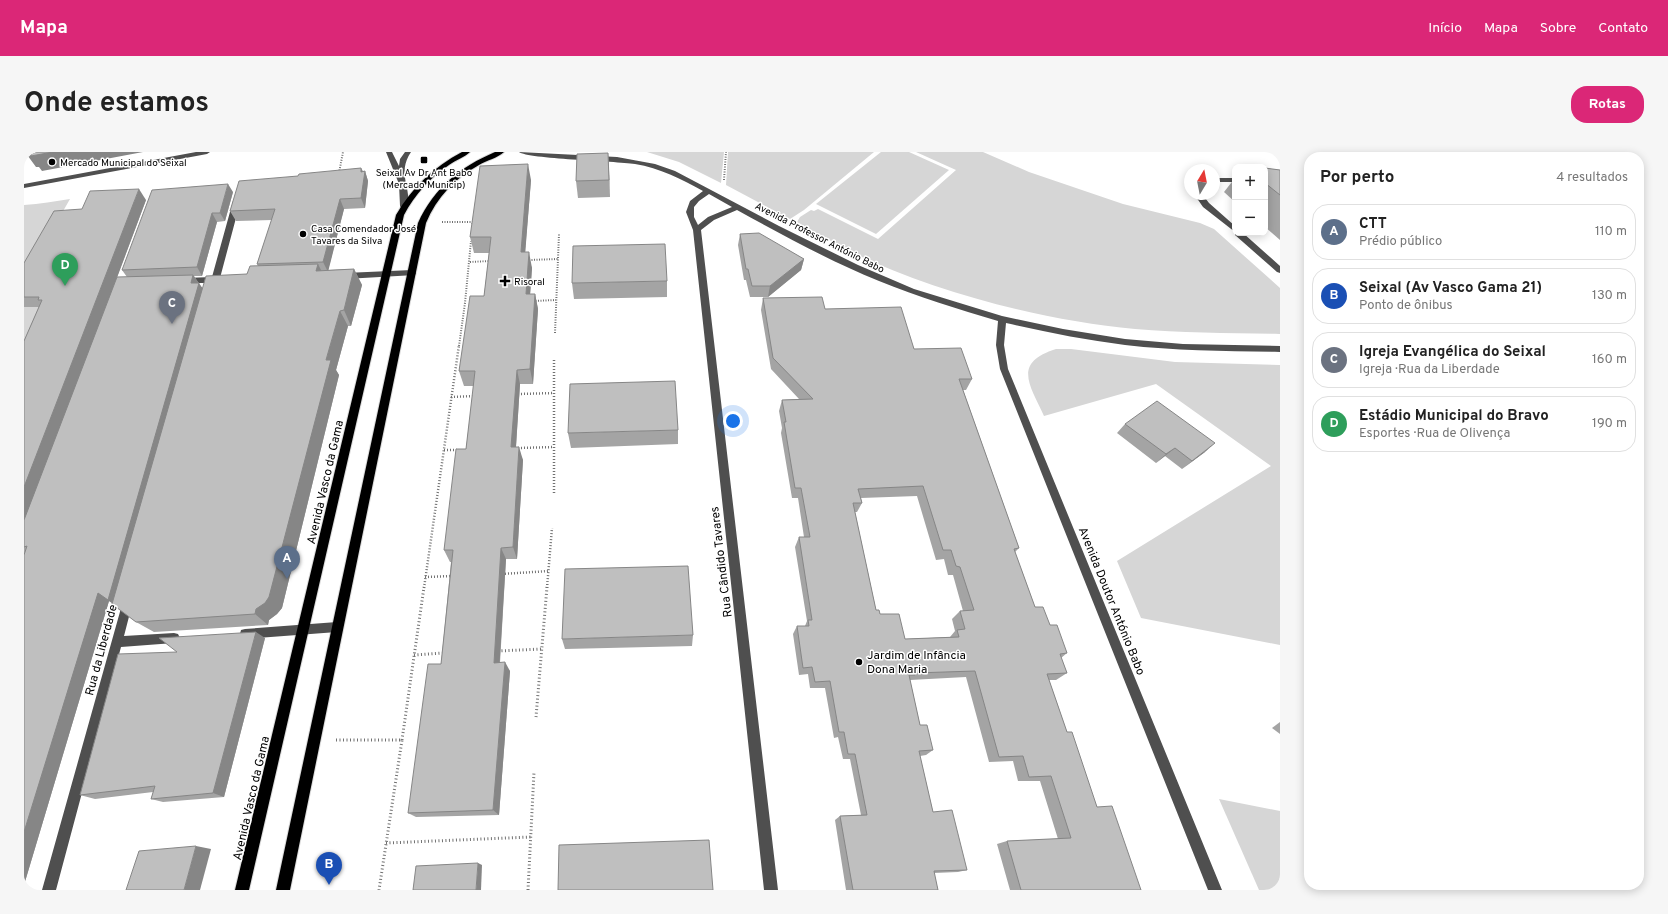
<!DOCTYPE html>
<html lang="pt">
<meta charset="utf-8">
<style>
:root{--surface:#fff;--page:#f6f6f6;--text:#222;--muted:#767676;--line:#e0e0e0;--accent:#db2777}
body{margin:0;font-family:Overpass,sans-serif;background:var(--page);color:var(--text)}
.controls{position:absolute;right:12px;top:12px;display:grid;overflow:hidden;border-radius:8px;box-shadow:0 2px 10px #0003}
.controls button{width:36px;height:36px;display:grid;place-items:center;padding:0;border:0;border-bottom:1px solid var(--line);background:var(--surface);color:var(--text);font:20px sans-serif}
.compass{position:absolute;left:1160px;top:12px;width:36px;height:36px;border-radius:50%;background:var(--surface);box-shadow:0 2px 10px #0003;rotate:10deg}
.you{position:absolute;left:709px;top:269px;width:14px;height:14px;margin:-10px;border:3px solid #fff;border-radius:50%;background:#1a73e8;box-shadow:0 0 0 6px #1a73e833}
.badge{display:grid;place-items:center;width:26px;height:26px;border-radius:50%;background:var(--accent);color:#fff;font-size:13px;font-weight:700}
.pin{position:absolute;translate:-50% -33px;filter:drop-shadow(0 1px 2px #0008)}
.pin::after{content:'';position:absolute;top:21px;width:14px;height:12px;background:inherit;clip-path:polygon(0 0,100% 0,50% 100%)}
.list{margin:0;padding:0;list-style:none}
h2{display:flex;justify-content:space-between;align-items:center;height:52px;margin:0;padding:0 16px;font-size:17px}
h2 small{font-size:13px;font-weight:400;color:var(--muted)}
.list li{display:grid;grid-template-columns:26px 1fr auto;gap:12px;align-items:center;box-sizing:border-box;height:56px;margin:0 8px 8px;padding:0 8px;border:1px solid var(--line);border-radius:16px}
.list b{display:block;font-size:15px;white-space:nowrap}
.list p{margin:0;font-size:13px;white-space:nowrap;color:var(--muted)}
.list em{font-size:13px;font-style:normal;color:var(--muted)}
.map{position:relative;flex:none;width:1256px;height:738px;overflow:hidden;border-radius:16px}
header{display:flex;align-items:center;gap:24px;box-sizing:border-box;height:56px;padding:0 20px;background:var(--accent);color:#fff}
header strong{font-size:19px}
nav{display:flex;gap:22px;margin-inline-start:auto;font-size:14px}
.intro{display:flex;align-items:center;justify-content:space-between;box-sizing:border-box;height:96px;padding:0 24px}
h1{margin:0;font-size:28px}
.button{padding:10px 18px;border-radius:16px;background:var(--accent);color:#fff;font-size:14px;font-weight:700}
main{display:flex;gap:24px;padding:0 24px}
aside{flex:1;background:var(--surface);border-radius:16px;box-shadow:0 2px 10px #0003}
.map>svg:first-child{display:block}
.green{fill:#d6d6d6}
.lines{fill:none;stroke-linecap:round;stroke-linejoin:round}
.major-casing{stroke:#dbdbdb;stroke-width:2}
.path-far2{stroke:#717171;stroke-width:2;stroke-dasharray:1 1.5;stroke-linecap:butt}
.path-far1{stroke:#717171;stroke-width:2.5;stroke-dasharray:1 2;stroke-linecap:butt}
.path{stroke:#717171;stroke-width:3;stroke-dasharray:1 2.5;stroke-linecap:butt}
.minor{fill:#4f4f4f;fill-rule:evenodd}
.major{fill:#000;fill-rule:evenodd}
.wall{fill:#a4a4a4;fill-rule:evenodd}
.shaded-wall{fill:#868686}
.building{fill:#bfbfbf;stroke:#868686;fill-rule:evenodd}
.poi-dot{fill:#000;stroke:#fff;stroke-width:1.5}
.labels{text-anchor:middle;stroke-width:3;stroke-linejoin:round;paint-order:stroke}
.far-poi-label{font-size:10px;fill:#000;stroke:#fff;text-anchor:start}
.far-street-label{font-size:10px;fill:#000;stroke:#fff}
.street-label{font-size:12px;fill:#000;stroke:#fff}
.poi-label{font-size:12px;fill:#000;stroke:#fff;text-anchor:start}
</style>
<header>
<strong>Mapa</strong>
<nav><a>Início</a><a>Mapa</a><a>Sobre</a><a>Contato</a></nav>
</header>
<div class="intro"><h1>Onde estamos</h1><a class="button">Rotas</a></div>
<main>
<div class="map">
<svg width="1256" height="738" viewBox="0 0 1256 738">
<rect width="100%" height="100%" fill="#fff"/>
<!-- green -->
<g class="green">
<polygon points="623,0 700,0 697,31 655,10"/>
<polygon points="704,0 850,0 780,58 766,67 702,33"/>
<polygon points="857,0 885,0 925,18 852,82 792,52"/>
<path d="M892,0H959L1005,20L1099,52L1176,71L1190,77L1256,136V182C1208,181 1159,181 1111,177C1020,169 911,140 829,101C810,91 791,80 773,70L776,65L787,58L790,59L794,57L854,87L932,18Z"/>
<path d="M46,47L30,75L54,95L0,222V53C16,52 31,49 46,47Z"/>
<path d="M1032,197H1047L1151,210L1256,213V493L1117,466L1093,409L1247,314L1132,232L1020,264C1006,233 988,211 1032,197Z"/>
<polygon points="1195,647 1256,659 1256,738 1235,738"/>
</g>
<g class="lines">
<defs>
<g id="major">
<path d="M438,0H446C441,5 432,8 425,13C406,26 391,42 380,63L225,738H211L372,63C388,35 410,15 438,0Z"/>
<path d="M471,0H480C474,6 463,8 455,13C431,26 413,45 402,71L266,738H252L394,71C410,36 436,15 471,0Z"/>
</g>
</defs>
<!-- major casing -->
<use href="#major" class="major-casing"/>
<!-- path-far2 -->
<g class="path-far2">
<polyline points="315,21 319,0"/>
<polyline points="700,28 702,0"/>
<polyline points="418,70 449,70 448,72"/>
<polyline points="505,108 534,107"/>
<polyline points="446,110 466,109"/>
<polyline points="509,149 532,148"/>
<polyline points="531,181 535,82"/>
<polyline points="435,194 441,151 447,89"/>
</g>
<!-- path-far1 -->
<g class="path-far1">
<polyline points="530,208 530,341"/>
<polyline points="494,242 530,241"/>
<polyline points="427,245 451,244"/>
<polyline points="494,296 530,295"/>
<polyline points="420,298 435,298"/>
<polyline points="478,422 525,419"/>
<polyline points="401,425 429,424"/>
<polyline points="400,436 435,193"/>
<polyline points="523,436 528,376"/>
</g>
<!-- path -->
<g class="path">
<polyline points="474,499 518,497"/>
<polyline points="390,503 420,501"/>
<polyline points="512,565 523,435"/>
<polyline points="312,588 378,588 355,738"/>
<polyline points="378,588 400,435"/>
<polyline points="362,691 507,685"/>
<polyline points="504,738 510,620"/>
</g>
<!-- minor -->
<g class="minor">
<polygon points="172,0 186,0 183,2 0,36 0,32"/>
<path d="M362,0H368L375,14L376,7L381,0H387C372,22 389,37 383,56H377L376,54L375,32Z"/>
<path d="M495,0L593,5L631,12L651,19L755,74L834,113L890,137L978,164L1039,177L1101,187L1159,192L1256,194V200C1204,199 1153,199 1101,193C1061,188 1021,180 982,171L980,193L984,217L1198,738H1184L976,217L972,193L974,169C934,157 894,145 855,129C806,109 760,84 713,58L690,68L677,78L754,738H740L669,78L662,60L666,49L679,39C657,27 636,16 611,12C591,9 504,7 495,0ZM685,42L708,55L684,65L674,73L670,65V55L675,49Z"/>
<rect x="1190" y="26" width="21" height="4"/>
<polygon points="1170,42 1178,42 1185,51 1211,74 1211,81 1219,81 1256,114 1256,121 1253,120 1211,83 1211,80 1179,55"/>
<polygon points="209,49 212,49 216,51 196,126 197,128 192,138 186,138 185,136 186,131 158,131 157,129 161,126 188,125"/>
<polygon points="388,118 392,121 391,123 321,127 317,124 321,121"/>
<polygon points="104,444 108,446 109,449 100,484 150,481 154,482 156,486 154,490 150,491 97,495 32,738 18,738 99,449 100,446"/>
<polygon points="313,470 317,471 318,475 317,479 313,480 221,487 217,486 216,482 217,478 221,477"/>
</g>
<!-- major -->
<use href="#major" class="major"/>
</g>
<!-- wall -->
<g class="wall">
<polygon points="584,1 586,45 554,46 552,29"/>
<polygon points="337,16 339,19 341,19 344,29 341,56 320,57 304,118 330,117 338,133 327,174 324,174 312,218 315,223 258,456 253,462 245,468 244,473 130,480 112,470 85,449 0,733 0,189 15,155 0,155 0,111 58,57 122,48 93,125 103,125 98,118 209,40 201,69 193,70 178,124 170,124 178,136 223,122 234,114 233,112 248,68 212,69 206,59 274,24"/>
<polygon points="1241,16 1256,18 1256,88 1241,75"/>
<polygon points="1211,26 1211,50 1200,40"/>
<polygon points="507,28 501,100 508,116 506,142 511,142 514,157 509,232 496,232 492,295 499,308 493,407 482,407 476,511 486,519 475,663 392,665 384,661 417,512 427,410 426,410 420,398 442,297 450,234 440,234 435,219 460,144 465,101 450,101 446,85"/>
<polygon points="716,82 780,107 777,118 744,145 726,145 722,128 720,128 714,93"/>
<polygon points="643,129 643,145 550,147 548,131"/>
<path d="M739,146L801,157L890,197L948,227L942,238H939L995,396L991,400L1011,455L1026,473L1043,501L1037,506L1043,521L1032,528H1025L1043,580L1073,655L1117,738H986L973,692L983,689L1034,687L1016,629H994L989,609L965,610L942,525L886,528L896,573L909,598L902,603L896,604L909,660L943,718L934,720L910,721L914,738H822L811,668L816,664L837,663L826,607H819L814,585L810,586L801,536H786L784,522L775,523L769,482L773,474H781L783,469L771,395L775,385H780L774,346H768L757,281L758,276L755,259L758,248L775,247L747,217L737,158ZM893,344L912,408L920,407L924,423H929L939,459H936L928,467L931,479L926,485L881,487L852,458L831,360H833L838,351L837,346Z"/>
<polygon points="1101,272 1181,300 1158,317 1141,304 1132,311 1093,281"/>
<polygon points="654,278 654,292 547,296 544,281"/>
<polygon points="669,483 668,494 541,497 538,487"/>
<polygon points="241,486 200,645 139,650 127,647 129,640 71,647 56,643 153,500"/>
<polygon points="1256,570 1256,582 1248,576"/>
</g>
<!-- shaded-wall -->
<g class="shaded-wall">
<polygon points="1,0 119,0 18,19 15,15 12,15"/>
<polygon points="584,1 585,18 586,45 585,28"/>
<polygon points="504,12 507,28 500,116 497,100"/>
<polygon points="337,16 340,24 341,19 344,29 341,56 337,46"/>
<polygon points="204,32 209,40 201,69 196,61"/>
<polygon points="115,37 122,48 0,375 0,335"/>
<polygon points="316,47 320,57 304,120 299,110"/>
<polygon points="188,61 193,70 178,124 173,115"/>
<polygon points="505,100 508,116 505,158 502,142"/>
<polygon points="780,107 777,118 744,145 746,134"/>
<polygon points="294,112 302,128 292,119"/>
<polygon points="330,117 338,133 327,174 320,158"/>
<polygon points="169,123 182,141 95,455 85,449 0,733 0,680"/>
<polygon points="511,142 514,157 509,232 506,217"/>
<polygon points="316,159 324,174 312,218 315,223 258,456 253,462 245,468 244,473 231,462"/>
<polygon points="493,218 496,232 491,309 487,295"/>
<polygon points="1191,291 1181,300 1158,317 1168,309"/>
<polygon points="495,295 499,308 493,407 489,395"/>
<polygon points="1151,296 1141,304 1132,311 1142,302"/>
<polygon points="477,396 482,407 475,520 470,511"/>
<polygon points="232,480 241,486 200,645 189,641"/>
<polygon points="481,510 486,519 475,663 469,658"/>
<polygon points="172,694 187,697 176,738 160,738"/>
<polygon points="454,711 458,713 457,738 452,738"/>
</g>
<!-- building -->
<g class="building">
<polygon points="7,0 29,0 7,4"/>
<polygon points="584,1 585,28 552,29 553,2"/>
<polygon points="504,12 497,100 505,100 502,142 511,142 506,217 493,218 487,295 495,295 489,395 477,396 470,511 481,510 469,658 384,661 404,512 417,512 429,398 420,398 432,297 442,297 451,219 435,219 446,144 460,144 467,85 446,85 456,14"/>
<polygon points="1220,14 1232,15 1222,15"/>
<polygon points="337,16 337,20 341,19 337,46 316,47 299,110 233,112 251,57 206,59 215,29 274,24 275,22"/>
<polygon points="1241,16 1256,18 1256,43 1241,31"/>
<polygon points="204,32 196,61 188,61 173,115 98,118 128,38"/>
<polygon points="115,37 0,335 0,189 18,148 14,148 15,145 0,145 0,111 30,59 58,57 66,39"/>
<polygon points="735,81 780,107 746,134 728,134 724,117 722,117 716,82"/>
<polygon points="641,92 643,129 548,131 549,94"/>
<polygon points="294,112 292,119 330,117 320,158 316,159 302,208 307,208 245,445 241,451 232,457 231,462 112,470 88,452 182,124 223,122 226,114"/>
<polygon points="169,123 167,131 175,131 84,448 74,441 0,680 0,403 3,394 0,395 0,368 93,125"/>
<path d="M798,145L801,157L877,155L890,197L937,196L948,227H935L995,396L990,397L1011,455H1019L1026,473H1033L1043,501L1036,502L1043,521L1023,522L1043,580H1048L1073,655L1088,654L1117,738H997L983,689L1047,686L1027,624L1005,625L999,604L975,605L951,519L890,521L891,523H885L896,573H903L909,598L895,599L909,660L928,658L943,718L910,719L914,738H829L816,664L843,663L831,602H824L820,580H815L806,529L791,530L788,515L779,516L773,474H785L784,468H788L775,385H786L777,336H771L760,270H762L758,248L789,247L749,206L739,146ZM899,334L919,398H927L932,414L936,415L950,458L936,459L941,477L933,478L935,485L881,487L875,462H856L855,458H852L829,351H838L834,337Z"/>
<polygon points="651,229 654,278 544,281 546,232"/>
<polygon points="1133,249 1191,291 1168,309 1151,296 1142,302 1101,272"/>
<polygon points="664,414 669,483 538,487 541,417"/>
<polygon points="232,480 189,641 127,647 131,634 56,643 94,502 153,500 135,486"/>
<polygon points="685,688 689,738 534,738 535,693"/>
<polygon points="172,694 160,738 102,738 115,699"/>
<polygon points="454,711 452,738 389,738 392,714"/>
</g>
<!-- markers -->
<g class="poi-dot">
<rect x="396" y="4" width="8" height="8" rx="2"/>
<circle cx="28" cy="10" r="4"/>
<circle cx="279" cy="82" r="4"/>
<path d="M479 123h4v4h4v4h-4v4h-4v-4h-4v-4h4z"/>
<circle cx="835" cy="510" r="4"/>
</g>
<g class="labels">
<!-- far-poi labels -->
<g class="far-poi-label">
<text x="36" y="14">Mercado Municipal do Seixal</text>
<text x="400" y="24" text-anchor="middle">Seixal Av Dr Ant Babo<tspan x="400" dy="12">(Mercado Municip)</tspan></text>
<text x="287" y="80">Casa Comendador José<tspan x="287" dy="12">Tavares da Silva</tspan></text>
<text x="490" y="133">Risoral</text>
</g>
<!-- far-street labels -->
<g class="far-street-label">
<text transform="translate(796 85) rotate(27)" y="4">Avenida Professor António Babo</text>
</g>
<!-- street labels -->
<g class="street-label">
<text transform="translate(301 330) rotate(-77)" y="4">Avenida Vasco da Gama</text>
<text transform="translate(697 410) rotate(-97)" y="4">Rua Cândido Tavares</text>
<text transform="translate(1088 449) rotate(68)" y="4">Avenida Doutor António Babo</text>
<text transform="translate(77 498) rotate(-75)" y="4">Rua da Liberdade</text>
<text transform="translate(227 646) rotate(-77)" y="4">Avenida Vasco da Gama</text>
</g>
<!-- poi labels -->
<g class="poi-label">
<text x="843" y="507">Jardim de Infância<tspan x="843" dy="14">Dona Maria</tspan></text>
</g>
</g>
</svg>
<div class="controls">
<button>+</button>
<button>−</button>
</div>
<svg class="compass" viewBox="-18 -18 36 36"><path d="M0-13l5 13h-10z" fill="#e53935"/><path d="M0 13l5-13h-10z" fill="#767676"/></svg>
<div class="you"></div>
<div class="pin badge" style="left:263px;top:427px;background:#5c6f8a">A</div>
<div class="pin badge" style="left:305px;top:733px;background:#1a4fb4">B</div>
<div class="pin badge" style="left:148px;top:172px;background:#6b7280">C</div>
<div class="pin badge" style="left:41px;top:134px;background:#2e9e5b">D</div>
</div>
<aside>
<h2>Por perto<small>4 resultados</small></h2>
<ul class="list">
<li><span class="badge" style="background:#5c6f8a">A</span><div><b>CTT</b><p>Prédio público</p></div><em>110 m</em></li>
<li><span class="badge" style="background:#1a4fb4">B</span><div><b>Seixal (Av Vasco Gama 21)</b><p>Ponto de ônibus</p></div><em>130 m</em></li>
<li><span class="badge" style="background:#6b7280">C</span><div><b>Igreja Evangélica do Seixal</b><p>Igreja · Rua da Liberdade</p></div><em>160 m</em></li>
<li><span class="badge" style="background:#2e9e5b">D</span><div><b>Estádio Municipal do Bravo</b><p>Esportes · Rua de Olivença</p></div><em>190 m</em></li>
</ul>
</aside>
</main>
